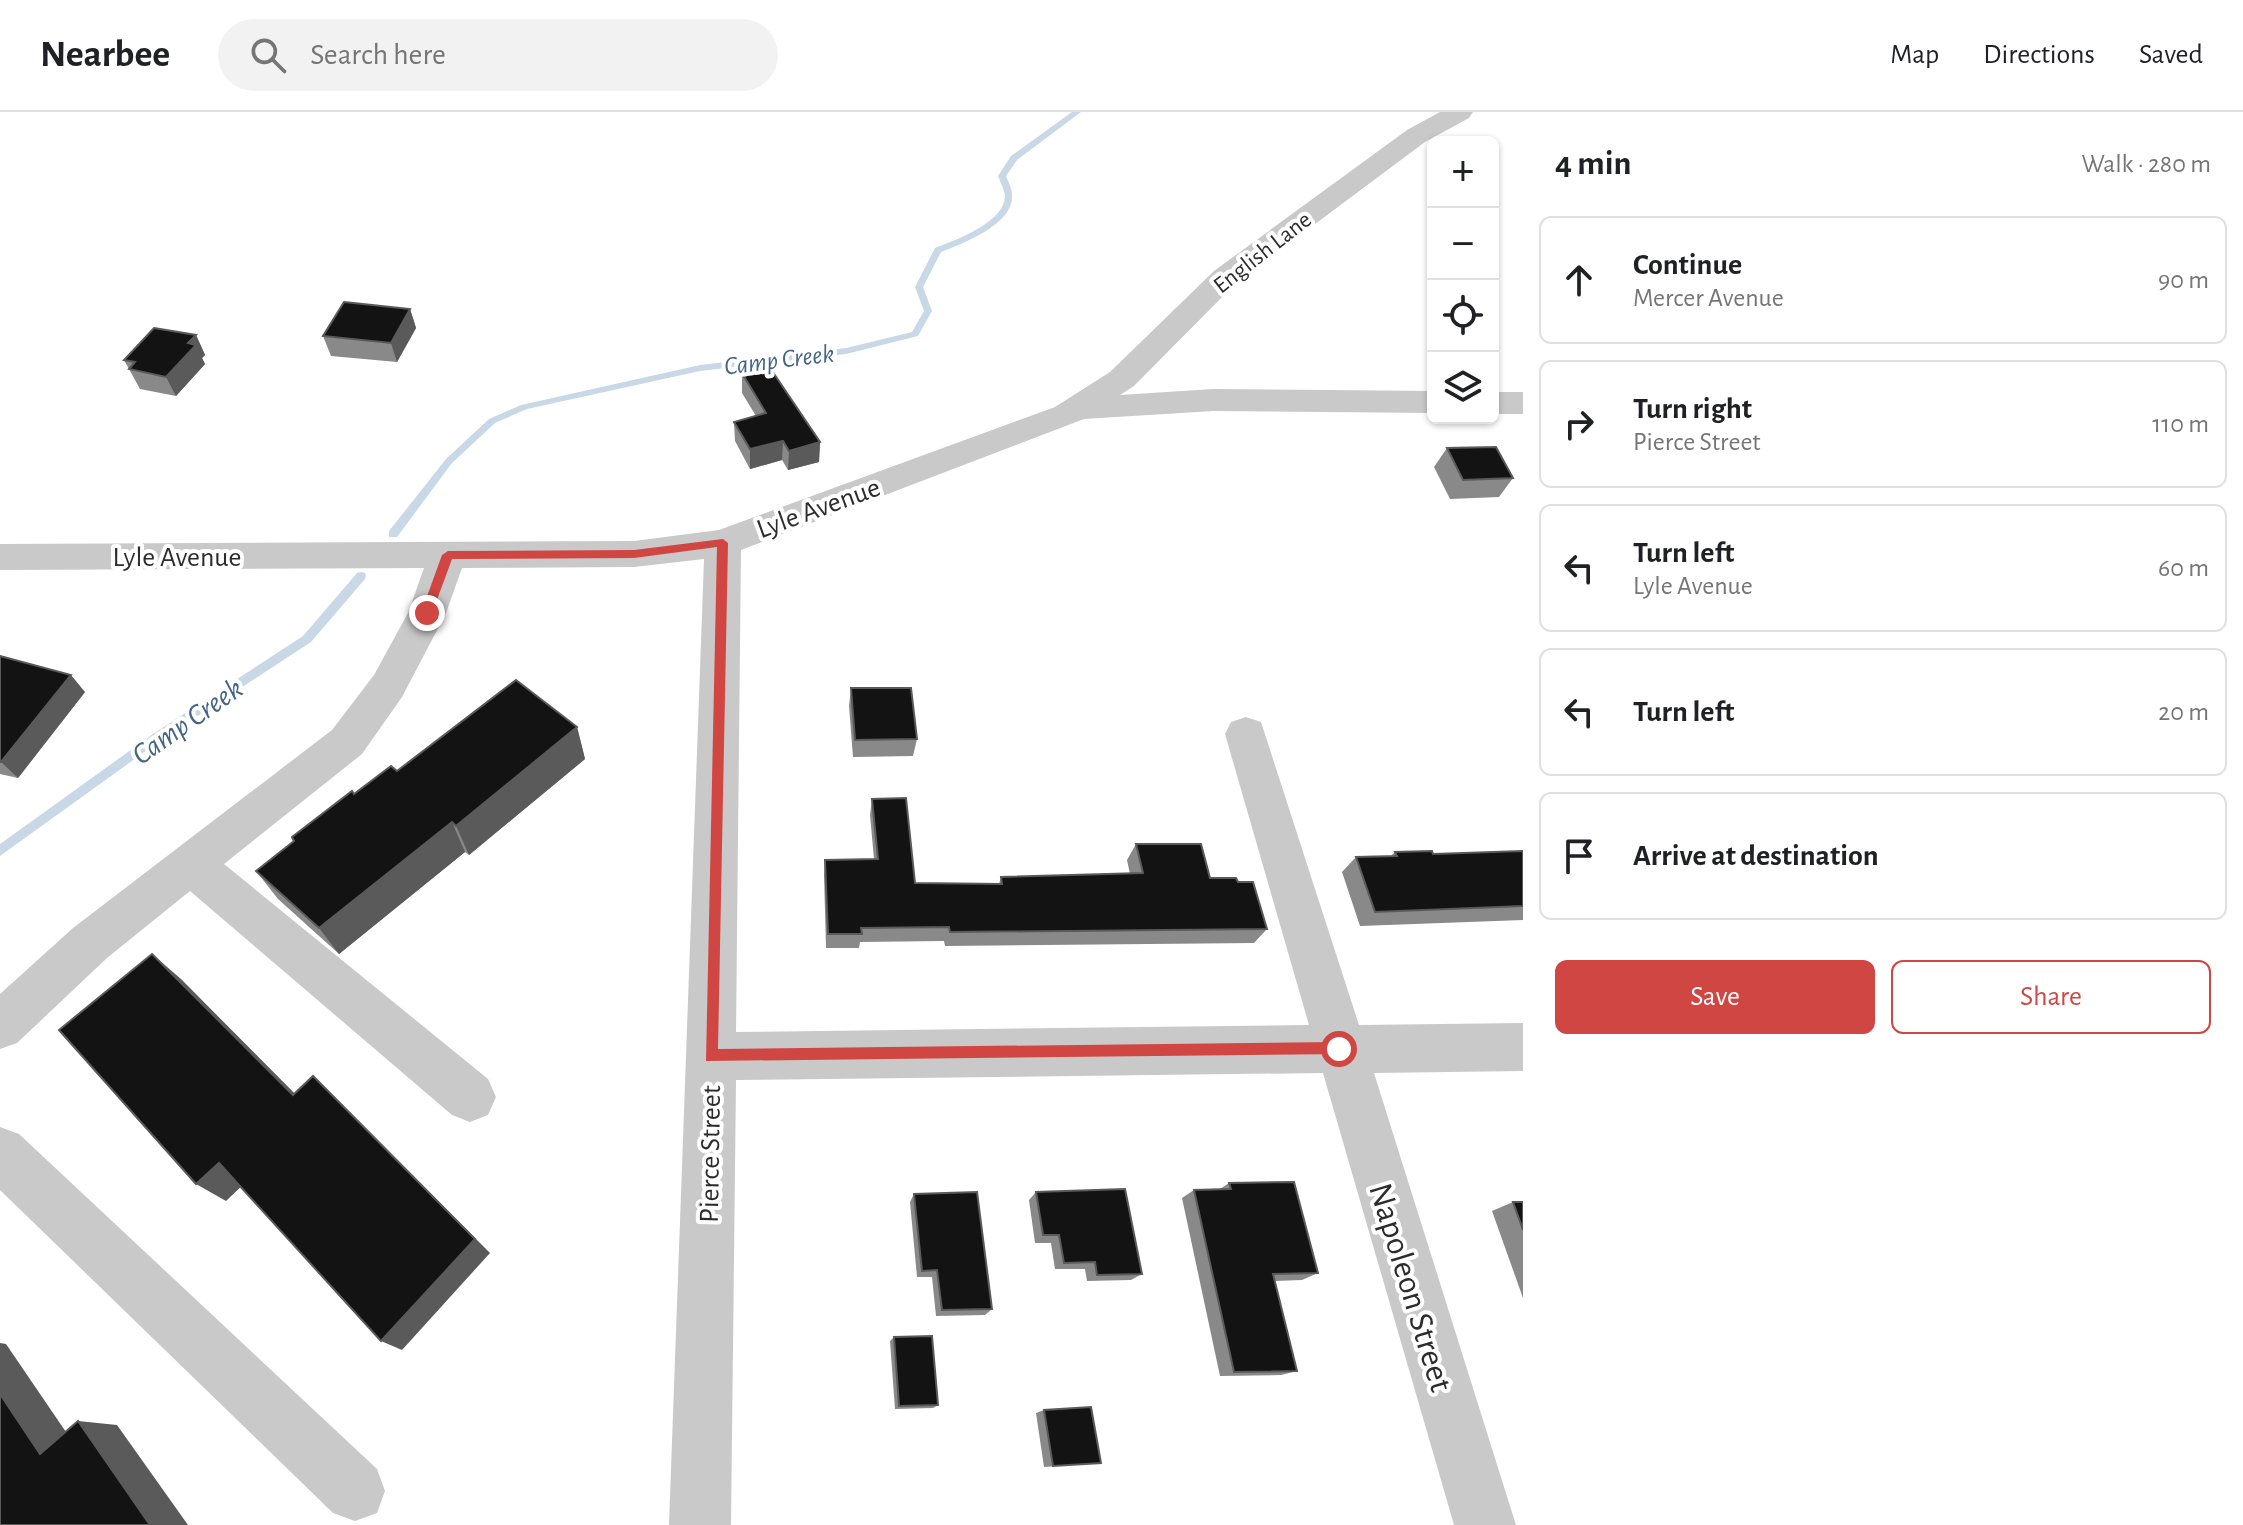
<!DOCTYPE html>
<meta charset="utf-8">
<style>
:root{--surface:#fff;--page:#f2f2f2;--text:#202124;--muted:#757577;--line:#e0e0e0;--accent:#d04642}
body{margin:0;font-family:"Alegreya Sans",sans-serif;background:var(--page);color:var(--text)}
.controls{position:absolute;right:24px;top:24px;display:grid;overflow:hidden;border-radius:12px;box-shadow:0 2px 6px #0004}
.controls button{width:72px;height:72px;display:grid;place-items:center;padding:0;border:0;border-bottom:2px solid var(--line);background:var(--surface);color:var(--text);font:40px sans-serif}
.stop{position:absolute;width:24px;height:24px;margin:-18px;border:6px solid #d04642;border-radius:50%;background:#fff}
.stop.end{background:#d04642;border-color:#fff;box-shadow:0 2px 8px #0008}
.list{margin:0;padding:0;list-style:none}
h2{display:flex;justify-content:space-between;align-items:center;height:104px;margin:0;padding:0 32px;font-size:34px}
h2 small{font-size:26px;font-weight:400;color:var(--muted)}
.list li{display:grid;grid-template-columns:52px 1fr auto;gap:24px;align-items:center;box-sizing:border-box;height:128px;margin:0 16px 16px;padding:0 16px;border:2px solid var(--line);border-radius:12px}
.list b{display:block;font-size:30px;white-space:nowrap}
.list p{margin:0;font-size:26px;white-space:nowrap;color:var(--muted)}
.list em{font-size:26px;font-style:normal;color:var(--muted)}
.actions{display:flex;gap:16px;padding:24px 32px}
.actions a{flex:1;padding:18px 0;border:2px solid var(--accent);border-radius:12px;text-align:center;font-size:28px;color:var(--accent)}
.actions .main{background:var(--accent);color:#fff}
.icon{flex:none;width:44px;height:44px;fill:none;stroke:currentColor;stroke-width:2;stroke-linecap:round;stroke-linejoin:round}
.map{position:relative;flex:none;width:1523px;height:1413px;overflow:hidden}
header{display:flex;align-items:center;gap:48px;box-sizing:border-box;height:112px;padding:0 40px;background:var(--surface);border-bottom:2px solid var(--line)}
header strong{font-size:38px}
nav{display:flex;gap:44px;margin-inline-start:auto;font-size:28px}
.search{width:560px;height:72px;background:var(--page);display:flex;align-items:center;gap:20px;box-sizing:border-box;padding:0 28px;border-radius:44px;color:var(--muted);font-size:30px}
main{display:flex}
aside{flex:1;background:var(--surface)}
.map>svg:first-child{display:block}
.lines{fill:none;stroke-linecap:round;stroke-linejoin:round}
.stream{fill:#c9d8e6;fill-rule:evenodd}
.minor{fill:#c9c9c9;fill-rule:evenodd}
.wall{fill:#898989}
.shaded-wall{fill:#5a5a5a}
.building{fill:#131313;stroke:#5a5a5a;stroke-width:2}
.route{fill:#d04642}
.labels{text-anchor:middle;stroke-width:8;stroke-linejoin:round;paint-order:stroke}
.far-street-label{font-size:24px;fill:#2c2c2c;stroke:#fff}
.far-water-label{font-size:26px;font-style:italic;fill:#446584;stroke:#fff}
.street-label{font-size:28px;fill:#2c2c2c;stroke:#fff}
.water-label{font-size:30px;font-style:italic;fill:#446584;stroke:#fff}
.near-street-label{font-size:34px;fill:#2c2c2c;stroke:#fff}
</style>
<header>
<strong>Nearbee</strong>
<div class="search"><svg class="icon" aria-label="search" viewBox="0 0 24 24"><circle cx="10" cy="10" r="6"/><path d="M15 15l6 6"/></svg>Search here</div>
<nav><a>Map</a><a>Directions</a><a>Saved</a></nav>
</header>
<main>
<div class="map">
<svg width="1523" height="1413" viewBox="0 0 1523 1413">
<rect width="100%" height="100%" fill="#fff"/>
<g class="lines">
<!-- stream -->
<g class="stream">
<path d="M1072,0H1081L1017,48L1006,64C1008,69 1012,77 1012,82C1015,112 964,131 941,140L923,175L932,199L918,224L846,242L700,259L527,297L495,311L452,351L397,425H389V419L446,347L489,307L521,293L700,253L846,236L912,220L924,199L915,175L935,136C956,128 1006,110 1005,83C1004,77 1000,69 998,64L1011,44Z"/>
<polygon points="361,460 365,461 366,464 365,467 311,530 161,628 0,744 0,732 153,622 303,524 357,461"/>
</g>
<!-- minor -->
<g class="minor">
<polygon points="1440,0 1473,0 1469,6 1425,30 1236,171 1134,274 1120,283 1213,277 1433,279 1433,301 1213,299 1084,307 741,438 736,920 1309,913 1225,622 1231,610 1246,605 1261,610 1359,913 1523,911 1523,959 1374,961 1516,1413 1454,1413 1323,961 736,968 731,1413 669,1413 704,447 634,455 462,456 446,501 402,585 362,642 224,752 488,967 496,985 488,1003 470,1010 452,1003 190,779 107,846 17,931 0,937 0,882 73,816 332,618 374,563 408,501 424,456 0,458 0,432 634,429 719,418 1055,295 1110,260 1214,159 1407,18"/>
<rect x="1493" y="280" width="30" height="22"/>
<polygon points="0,1015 19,1022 377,1357 385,1379 377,1401 355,1409 333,1401 0,1078"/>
</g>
</g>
<!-- wall -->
<g class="wall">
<polygon points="410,197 416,216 397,250 331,244 323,224"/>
<polygon points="196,223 205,243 202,246 205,252 176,284 140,277 124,248"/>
<polygon points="742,261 820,330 819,350 788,358 782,348 750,357 735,329 734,310 756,304 742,281"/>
<polygon points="1447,336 1513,366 1499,385 1450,387 1434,355"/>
<polygon points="0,544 85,580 18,666 0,662"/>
<polygon points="851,576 917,627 913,644 853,645 849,594"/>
<polygon points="577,615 585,647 469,743 465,740 339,842 278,787 256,759 354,682 397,659"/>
<polygon points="872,687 915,771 999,772 1001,765 1130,762 1127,748 1136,732 1210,766 1238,770 1267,817 1254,831 945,834 944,829 860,830 859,836 826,836 824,763 825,748 874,747 870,703"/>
<polygon points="1523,739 1523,808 1360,814 1342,760 1356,745 1391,744 1395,740 1433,742"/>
<polygon points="1229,1071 1318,1161 1302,1168 1275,1169 1297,1259 1281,1263 1220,1264 1182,1086 1194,1078 1220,1077"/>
<polygon points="1036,1080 1142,1162 1131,1168 1087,1169 1085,1157 1055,1157 1051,1131 1035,1131 1029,1088"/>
<polygon points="914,1082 992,1197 985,1203 936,1204 932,1165 917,1165 910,1090"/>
<polygon points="1513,1090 1523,1090 1523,1186 1492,1099"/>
<polygon points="894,1225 938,1293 933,1296 895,1297 890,1229"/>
<polygon points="1044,1298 1101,1351 1044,1355 1036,1301"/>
</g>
<!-- shaded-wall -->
<g class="shaded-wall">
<polygon points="410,197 416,216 397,250 391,231"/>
<polygon points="196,223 205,243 202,246 205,252 176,284 166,265 188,231"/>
<polygon points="783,329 782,348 750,357 750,337"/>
<polygon points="820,330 819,350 788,358 789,339"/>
<polygon points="71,563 85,580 18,666 1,650"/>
<polygon points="577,615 585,647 469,743 456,714"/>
<polygon points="452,710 465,740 339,842 319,816"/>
<polygon points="152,842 181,867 316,1003 293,983"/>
<polygon points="313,964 490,1141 402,1238 381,1229"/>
<polygon points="219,1051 247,1069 226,1089 196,1072"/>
<polygon points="0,1231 6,1232 83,1345 40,1342 0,1282"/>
<polygon points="78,1309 117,1313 188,1413 150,1413"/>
</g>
<!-- building -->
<g class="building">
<polygon points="344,190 410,197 391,231 323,224"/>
<polygon points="154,216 196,223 188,231 196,233 166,265 129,257 135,250 124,248"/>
<polygon points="764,247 820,330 789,339 783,329 750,337 734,310 766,301 742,261"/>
<polygon points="1496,335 1513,366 1463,368 1447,336"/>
<polygon points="0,544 71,563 1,650 0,650"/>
<polygon points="516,568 577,615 456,714 452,710 319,816 256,759 294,729 292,725 352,679 354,682 391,654 397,659"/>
<polygon points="851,576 911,576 917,627 855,628"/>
<polygon points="906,686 915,771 1002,772 1001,765 1143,761 1136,732 1201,732 1210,766 1236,766 1238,770 1253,770 1267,817 950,820 949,815 861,816 862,822 828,822 825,748 878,747 872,687"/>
<polygon points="1432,739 1433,742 1523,739 1523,794 1375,800 1356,745 1397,744 1395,740"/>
<polygon points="152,842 293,983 313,964 475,1127 381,1229 219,1051 196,1072 59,918"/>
<polygon points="1294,1070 1318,1161 1273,1162 1297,1259 1234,1260 1194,1078 1231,1077 1229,1071"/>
<polygon points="1125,1077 1142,1162 1097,1163 1095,1150 1064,1151 1059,1123 1043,1123 1036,1080"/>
<polygon points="977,1080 992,1197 942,1198 937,1158 922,1159 914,1082"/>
<polygon points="1513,1090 1523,1090 1523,1118"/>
<polygon points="932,1224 938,1293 899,1294 894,1225"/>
<polygon points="0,1282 40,1342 78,1309 150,1413 0,1413"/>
<polygon points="1091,1295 1101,1351 1053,1354 1044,1298"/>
</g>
<!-- route -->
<polygon class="route" points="723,427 728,431 718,937 1339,930 1344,932 1344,942 706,949 717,435 634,446 452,447 431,504 427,505 421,501 442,443 448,439 634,438"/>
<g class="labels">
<!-- far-street labels -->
<g class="far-street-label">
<text transform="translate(1262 140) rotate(-38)" y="8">English Lane</text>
</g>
<!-- far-water labels -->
<g class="far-water-label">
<text transform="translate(779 247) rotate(-7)" y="9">Camp Creek</text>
</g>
<!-- street labels -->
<g class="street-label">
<text transform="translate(818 395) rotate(-20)" y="10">Lyle Avenue</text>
<text x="177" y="454">Lyle Avenue</text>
<text transform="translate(709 1042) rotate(-89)" y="10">Pierce Street</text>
</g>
<!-- water labels -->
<g class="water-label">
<text transform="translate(187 609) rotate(-35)" y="10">Camp Creek</text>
</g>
<!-- near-street labels -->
<g class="near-street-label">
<text transform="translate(1412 1175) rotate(73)" y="12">Napoleon Street</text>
</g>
</g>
</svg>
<div class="controls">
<button>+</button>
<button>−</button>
<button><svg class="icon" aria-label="locate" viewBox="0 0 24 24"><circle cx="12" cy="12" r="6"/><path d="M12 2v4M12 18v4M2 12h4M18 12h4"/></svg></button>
<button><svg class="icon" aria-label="layers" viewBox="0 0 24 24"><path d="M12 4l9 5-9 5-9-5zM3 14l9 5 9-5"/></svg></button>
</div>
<div class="stop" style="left:1339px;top:937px"></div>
<div class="stop end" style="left:427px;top:501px"></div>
</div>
<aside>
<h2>4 min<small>Walk · 280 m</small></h2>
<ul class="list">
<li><svg class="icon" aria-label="ahead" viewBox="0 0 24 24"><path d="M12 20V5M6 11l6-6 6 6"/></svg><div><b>Continue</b><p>Mercer Avenue</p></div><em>90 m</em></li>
<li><svg class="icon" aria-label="right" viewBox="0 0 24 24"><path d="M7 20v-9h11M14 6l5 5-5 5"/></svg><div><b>Turn right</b><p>Pierce Street</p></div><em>110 m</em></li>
<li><svg class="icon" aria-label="left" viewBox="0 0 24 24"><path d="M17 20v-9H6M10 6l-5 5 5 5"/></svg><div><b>Turn left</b><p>Lyle Avenue</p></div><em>60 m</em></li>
<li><svg class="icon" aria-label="left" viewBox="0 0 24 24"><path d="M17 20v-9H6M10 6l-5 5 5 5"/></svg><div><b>Turn left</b></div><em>20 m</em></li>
<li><svg class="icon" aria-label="arrive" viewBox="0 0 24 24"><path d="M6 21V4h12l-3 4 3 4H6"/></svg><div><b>Arrive at destination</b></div></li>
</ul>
<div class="actions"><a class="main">Save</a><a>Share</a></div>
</aside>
</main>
